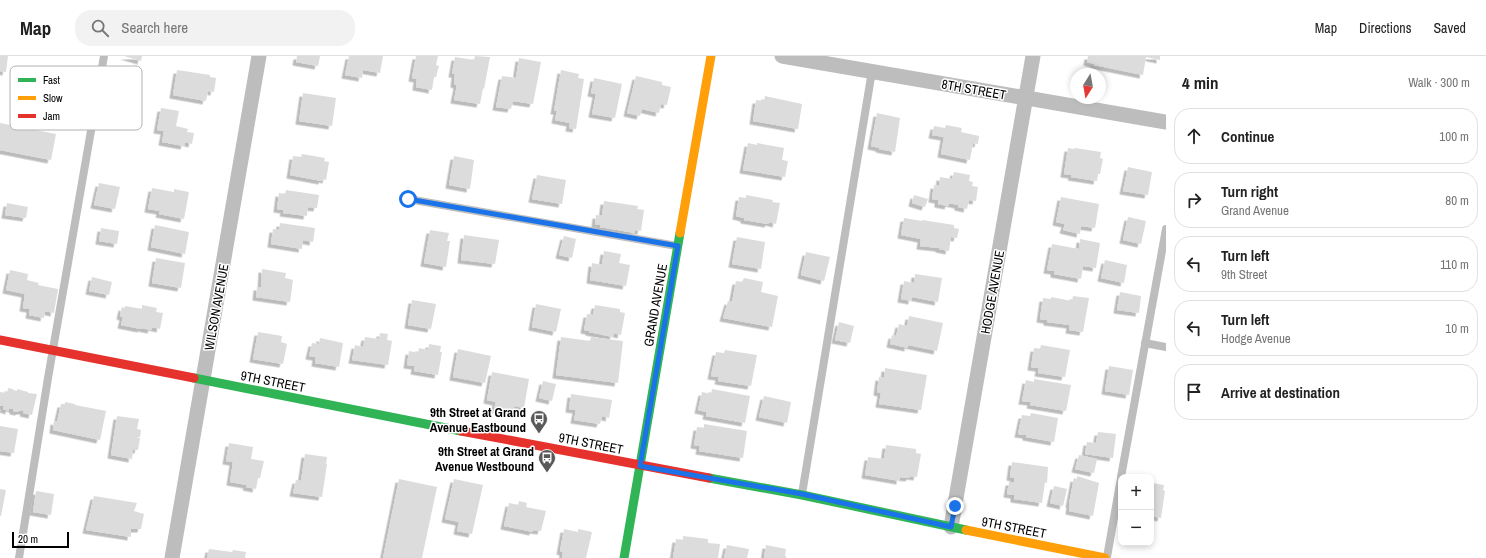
<!DOCTYPE html>
<meta charset="utf-8">
<style>
:root{--surface:#fff;--page:#f2f2f2;--text:#222;--muted:#767676;--line:#e0e0e0}
body{margin:0;font-family:"Archivo Narrow",sans-serif;background:var(--page);color:var(--text)}
.controls{position:absolute;right:12px;bottom:12px;display:grid;overflow:hidden;border-radius:8px;box-shadow:0 2px 6px #0003}
.controls button{width:36px;height:36px;display:grid;place-items:center;padding:0;border:0;border-bottom:1px solid var(--line);background:var(--surface);color:var(--text);font:20px sans-serif}
.compass{position:absolute;left:1070px;top:12px;width:36px;height:36px;border-radius:50%;background:var(--surface);box-shadow:0 2px 6px #0003;rotate:191deg}
.scale{position:absolute;left:12px;bottom:10px;width:57px;box-sizing:border-box;padding-left:4px;border:2px solid #000;border-top:0;font-size:11px;line-height:14px;white-space:nowrap;color:#000;-webkit-text-stroke:3px #fff;paint-order:stroke}
.stop{position:absolute;width:12px;height:12px;margin:-9px;border:3px solid #1a73e8;border-radius:50%;background:#fff}
.stop.end{background:#1a73e8;border-color:#fff;box-shadow:0 1px 4px #0008}
.list{margin:0;padding:0;list-style:none}
h2{display:flex;justify-content:space-between;align-items:center;height:52px;margin:0;padding:0 16px;font-size:17px}
h2 small{font-size:13px;font-weight:400;color:var(--muted)}
.list li{display:grid;grid-template-columns:26px 1fr auto;gap:12px;align-items:center;box-sizing:border-box;height:56px;margin:0 8px 8px;padding:0 8px;border:1px solid var(--line);border-radius:16px}
.list b{display:block;font-size:15px;white-space:nowrap}
.list p{margin:0;font-size:13px;white-space:nowrap;color:var(--muted)}
.list em{font-size:13px;font-style:normal;color:var(--muted)}
.icon{flex:none;width:22px;height:22px;fill:none;stroke:currentColor;stroke-width:2;stroke-linecap:round;stroke-linejoin:round}
.map{position:relative;flex:none;width:1166px;height:502px;overflow:hidden}
header{display:flex;align-items:center;gap:24px;box-sizing:border-box;height:56px;padding:0 20px;background:var(--surface);border-bottom:1px solid var(--line)}
header strong{font-size:19px}
nav{display:flex;gap:22px;margin-inline-start:auto;font-size:14px}
.search{width:280px;height:36px;background:var(--page);display:flex;align-items:center;gap:10px;box-sizing:border-box;padding:0 14px;border-radius:16px;color:var(--muted);font-size:15px}
main{display:flex}
aside{flex:1;background:var(--surface)}
.map>svg:first-child{display:block}
.building{fill:#dcdcdc;filter:url(#shadow)}
.lines{fill:none;stroke-linecap:round;stroke-linejoin:round}
.lane{stroke:#bdbdbd;stroke-width:8}
.street{stroke:#bdbdbd;stroke-width:15}
.fast{stroke:#30b455;stroke-width:9}
.slow{stroke:#ff9f0a;stroke-width:9}
.jam{stroke:#e5322d;stroke-width:9}
.route{stroke:#1a73e8;stroke-width:5}
.labels{text-anchor:middle;stroke-width:3;stroke-linejoin:round;paint-order:stroke}
.street-label{font-size:13px;fill:#000;stroke:#fff}
.poi-label{font-size:13px;font-weight:bold;fill:#000;stroke:#fff;text-anchor:end}
.key{fill:#fff;stroke:#b2b2b2;stroke-width:1}
.key-label{font-size:11px;fill:#000}
</style>
<header>
<strong>Map</strong>
<div class="search"><svg class="icon" aria-label="search" viewBox="0 0 24 24"><circle cx="10" cy="10" r="6"/><path d="M15 15l6 6"/></svg>Search here</div>
<nav><a>Map</a><a>Directions</a><a>Saved</a></nav>
</header>
<main>
<div class="map">
<svg width="1166" height="502" viewBox="0 0 1166 502">
<defs>
<filter id="shadow"><feDropShadow dx="-3.5" dy="3.5" stdDeviation="0" flood-color="#0004"/></filter>
</defs>
<rect width="100%" height="100%" fill="#fff"/>
<!-- building -->
<g class="building">
<polygon points="0,0 8,0 6,16 0,15"/>
<polygon points="124,0 142,0 141,5"/>
<polygon points="297,0 320,0 318,10 296,6"/>
<polygon points="349,0 383,0 380,17 363,14 362,22 345,19"/>
<polygon points="416,0 438,0 436,9 439,10 436,21 434,21 432,34 416,31 417,23 412,22"/>
<polygon points="475,0 490,1 484,33 483,32 480,48 454,44 457,29 454,28 455,18 452,18 455,1 474,4"/>
<polygon points="1088,0 1160,0 1160,4 1146,1 1143,19 1094,9 1094,8 1087,6"/>
<polygon points="519,2 541,6 533,48 513,45 511,53 496,51 502,20 516,22"/>
<polygon points="177,14 210,19 210,21 216,22 214,36 208,35 206,45 173,39"/>
<polygon points="561,14 579,18 578,22 584,23 576,73 569,72 570,67 555,64 557,55 554,55"/>
<polygon points="636,20 662,26 662,29 671,31 667,49 661,48 659,57 642,53 640,60 627,57"/>
<polygon points="594,22 622,28 615,62 592,58 596,38 591,37"/>
<polygon points="303,37 336,42 332,70 299,65"/>
<polygon points="765,40 802,48 798,73 753,65 756,44 764,45"/>
<polygon points="161,52 179,55 176,70 188,73 187,76 194,77 192,88 185,86 184,90 162,86 164,75 157,74"/>
<polygon points="877,57 900,62 895,96 879,93 880,92 871,90"/>
<polygon points="0,67 56,78 51,104 0,94"/>
<polygon points="946,69 962,72 961,76 979,80 978,88 973,87 970,104 941,98 944,81 932,79 934,70 945,72"/>
<polygon points="748,87 757,89 757,87 784,92 782,104 788,105 785,121 743,114"/>
<polygon points="1068,92 1074,93 1075,92 1101,96 1100,102 1103,103 1100,118 1098,118 1097,125 1071,121 1072,119 1064,118"/>
<polygon points="302,98 325,102 324,105 329,106 326,124 322,123 322,125 290,119 293,100 301,101"/>
<polygon points="454,100 474,104 470,133 449,129"/>
<polygon points="1128,111 1152,116 1148,139 1123,135"/>
<polygon points="954,116 970,119 969,125 973,126 972,130 978,131 976,145 969,144 967,153 958,151 958,149 949,147 948,150 938,148 938,144 932,143 934,129 939,130 940,121 952,123"/>
<polygon points="537,119 566,124 562,148 532,143"/>
<polygon points="99,127 120,131 115,153 94,149"/>
<polygon points="152,132 174,136 174,133 189,136 184,163 159,158 160,155 148,153"/>
<polygon points="286,134 319,139 317,152 308,151 307,160 283,157 284,154 277,153 279,137 285,138"/>
<polygon points="746,139 773,144 772,146 780,147 776,168 769,166 768,168 744,164 744,162 736,160 739,141 746,142"/>
<polygon points="914,139 928,143 925,151 912,147"/>
<polygon points="1061,141 1099,148 1095,172 1081,170 1080,178 1063,174 1065,168 1056,166"/>
<polygon points="604,145 638,150 637,153 644,154 641,175 635,174 635,177 600,171 600,169 595,168 596,159 602,160"/>
<polygon points="7,147 28,151 26,162 5,159"/>
<polygon points="1128,161 1146,165 1141,188 1123,184"/>
<polygon points="904,162 922,165 922,164 954,169 954,172 959,173 957,182 951,181 949,195 939,193 939,192 920,190 921,183 901,179"/>
<polygon points="280,167 315,172 313,186 303,184 302,193 271,188 273,173 279,174"/>
<polygon points="155,169 189,176 185,198 151,191"/>
<polygon points="101,172 119,175 117,188 99,185"/>
<polygon points="430,174 449,177 447,185 450,185 446,211 424,207"/>
<polygon points="464,179 499,184 495,208 461,204"/>
<polygon points="564,180 576,183 572,202 559,199"/>
<polygon points="737,181 765,186 761,213 732,208"/>
<polygon points="1080,183 1100,187 1096,212 1083,210 1081,223 1054,218 1054,215 1047,214 1052,188 1079,193"/>
<polygon points="604,195 621,198 619,207 630,209 626,230 590,224 592,207 602,209"/>
<polygon points="806,196 830,201 824,225 801,219"/>
<polygon points="156,202 185,207 181,232 152,227"/>
<polygon points="1105,204 1127,209 1124,227 1101,222"/>
<polygon points="262,213 286,217 285,222 293,224 290,246 256,241 257,231 261,231"/>
<polygon points="10,214 28,218 27,224 39,227 38,229 58,233 54,257 45,255 44,262 29,259 30,253 23,252 25,238 6,234"/>
<polygon points="915,218 942,222 938,246 912,241 912,245 901,243 904,225 914,227"/>
<polygon points="92,221 112,226 109,239 89,235"/>
<polygon points="744,222 763,226 761,236 778,240 772,271 723,262 728,245 732,246 736,225 742,226"/>
<polygon points="1120,236 1141,240 1139,257 1117,254"/>
<polygon points="1073,240 1089,242 1083,276 1069,274 1070,269 1047,266 1047,264 1040,263 1043,242 1051,243 1051,241 1072,245"/>
<polygon points="412,244 436,248 431,273 408,269"/>
<polygon points="536,248 561,253 556,276 532,271"/>
<polygon points="142,249 157,252 156,256 163,257 160,273 152,271 151,274 141,272 141,273 121,269 123,261 120,260 122,251 125,252 125,250 142,253"/>
<polygon points="595,249 620,253 620,256 625,257 621,279 614,277 613,281 589,276 589,275 584,274 587,258 593,259"/>
<polygon points="909,260 943,267 937,295 908,289 908,292 890,288 892,279 896,280 899,268 907,270"/>
<polygon points="839,266 854,270 850,287 835,284"/>
<polygon points="258,276 282,280 281,286 287,288 283,308 253,303"/>
<polygon points="380,277 388,278 387,284 392,285 388,309 352,304 355,289 363,291 365,281 379,283"/>
<polygon points="561,281 590,285 591,281 623,285 618,327 556,319"/>
<polygon points="320,282 343,287 339,311 315,307 316,301 309,300 312,287 319,288"/>
<polygon points="429,288 441,290 440,296 442,296 438,319 414,315 415,310 407,309 409,295 418,297 419,292 428,294"/>
<polygon points="1041,289 1070,294 1065,321 1038,317 1039,312 1031,311 1034,292 1040,293"/>
<polygon points="458,293 491,300 485,327 453,321"/>
<polygon points="725,294 757,299 751,330 718,325 719,321 711,320 716,296 724,297"/>
<polygon points="1109,310 1133,314 1129,339 1105,335"/>
<polygon points="885,312 927,319 921,354 879,348 881,337 877,336 879,321 884,322"/>
<polygon points="492,316 529,323 524,352 514,350 512,357 494,353 496,346 487,344"/>
<polygon points="1034,323 1071,329 1066,355 1030,349 1031,346 1022,345 1026,324 1034,326"/>
<polygon points="543,325 556,328 552,345 539,342"/>
<polygon points="8,332 13,333 13,334 17,335 17,333 28,336 28,337 37,338 32,359 23,357 24,355 19,355 19,356 13,355 13,353 9,352 9,355 3,353 4,350 0,350 0,336 7,337"/>
<polygon points="712,333 750,340 745,367 706,360 707,356 698,354 702,336 711,338"/>
<polygon points="571,338 612,344 609,362 602,360 600,368 574,364 576,354 569,353"/>
<polygon points="764,340 791,346 787,367 759,361"/>
<polygon points="65,346 75,348 75,349 106,355 100,384 53,374 54,365 57,366 61,348 65,348"/>
<polygon points="1031,357 1058,362 1054,386 1026,381 1026,379 1018,378 1022,359 1030,360"/>
<polygon points="117,360 139,363 137,373 141,374 140,381 135,381 140,382 138,394 133,394 132,403 111,399"/>
<polygon points="704,368 747,375 743,402 699,395 700,390 694,389 697,371 704,372"/>
<polygon points="0,370 18,373 14,397 0,395"/>
<polygon points="1098,376 1116,378 1113,402 1085,398 1087,386 1096,387"/>
<polygon points="229,387 253,391 251,403 264,405 260,422 258,422 256,433 246,431 247,429 230,426 233,406 226,405"/>
<polygon points="886,389 916,393 916,397 921,398 917,421 910,420 909,422 900,421 900,425 865,419 868,401 884,403"/>
<polygon points="305,398 327,401 326,408 327,408 322,441 293,437 296,424 301,425"/>
<polygon points="1079,399 1097,403 1094,417 1075,413"/>
<polygon points="1012,406 1048,411 1047,427 1045,426 1042,447 1014,443 1014,439 1007,438 1009,426 1014,426 1014,422 1010,421"/>
<polygon points="1077,420 1099,427 1093,460 1069,455 1070,448 1069,448 1074,422 1077,423"/>
<polygon points="399,423 437,431 422,502 383,502"/>
<polygon points="454,423 483,429 472,478 457,475 459,466 445,463"/>
<polygon points="1152,427 1164,429 1163,434 1165,435 1161,462 1151,460"/>
<polygon points="1054,430 1067,433 1063,450 1050,447"/>
<polygon points="0,433 6,434 1,460 0,460"/>
<polygon points="36,435 54,438 51,459 33,456"/>
<polygon points="94,440 137,447 134,455 144,458 141,473 131,473 131,481 86,474"/>
<polygon points="519,445 527,447 526,451 546,455 541,475 533,474 533,476 504,470 509,447 518,449"/>
<polygon points="564,473 578,476 578,473 592,476 586,502 562,502 563,496 560,495"/>
<polygon points="683,480 708,483 708,487 720,488 718,502 673,502 676,483 683,484"/>
<polygon points="727,489 749,493 747,502 724,502"/>
<polygon points="766,489 786,493 785,500 786,500 786,502 764,502"/>
<polygon points="209,493 232,496 233,494 246,496 245,502 207,502"/>
</g>
<g class="lines">
<!-- lane -->
<g class="lane">
<polyline points="408,143 677,190"/>
<polyline points="1145,287 1166,291"/>
<polyline points="1121,421 1166,173"/>
<polyline points="802,438 872,15"/>
<polyline points="1107,501 1121,422"/>
<polyline points="19,502 48,322 104,0"/>
</g>
<!-- street -->
<g class="street">
<polyline points="782,0 1166,66"/>
<polyline points="951,471 1033,0"/>
<polyline points="172,502 259,0"/>
</g>
<!-- fast -->
<g class="fast">
<polyline points="194,322 461,375"/>
<polyline points="709,422 802,439 966,474"/>
<polyline points="624,502 680,177"/>
</g>
<!-- slow -->
<g class="slow">
<polyline points="680,177 711,0"/>
<polyline points="966,474 1105,502"/>
</g>
<!-- jam -->
<g class="jam">
<polyline points="0,284 194,322"/>
<polyline points="461,375 709,422"/>
</g>
</g>
<g class="lines">
<!-- route -->
<polyline class="route" points="408,143 678,190 640,410 802,438 951,471 955,450"/>
</g>
<!-- icons -->
<defs>
<symbol id="bus-pin" viewBox="-11 -11 22 30"><path d="M0 17L-7.5 6A9.5 9.5 0 1 1 7.5 6Z" fill="#595959" stroke="#fff"/><path d="M-5-6H5V4H4V6H2V4H-2V6H-4V4H-5ZM-3.5-4V0h7V-4ZM-3.5 1.2v1.5H-2V1.2ZM2 1.2v1.5H3.5V1.2Z" fill="#fff"/></symbol>
</defs>
<g fill-rule="evenodd">
<use href="#bus-pin" x="529" y="353" width="20" height="27"/>
<use href="#bus-pin" x="537" y="392" width="20" height="27"/>
</g>
<g class="labels">
<!-- street labels -->
<g class="street-label">
<text transform="translate(974 33) rotate(10)" y="5">8TH STREET</text>
<text transform="translate(992 236) rotate(-80)" y="5">HODGE AVENUE</text>
<text transform="translate(655 249) rotate(-80)" y="5">GRAND AVENUE</text>
<text transform="translate(216 251) rotate(-80)" y="5">WILSON AVENUE</text>
<text transform="translate(273 325) rotate(11)" y="5">9TH STREET</text>
<text transform="translate(591 387) rotate(11)" y="5">9TH STREET</text>
<text transform="translate(1014 471) rotate(11)" y="5">9TH STREET</text>
</g>
<!-- poi labels -->
<g class="poi-label">
<text x="526" y="361">9th Street at Grand<tspan x="526" dy="15">Avenue Eastbound</tspan></text>
<text x="534" y="400">9th Street at Grand<tspan x="534" dy="15">Avenue Westbound</tspan></text>
</g>
</g>
<!-- legend -->
<rect x="10" y="10" width="132" height="64" rx="6" class="key"/>
<rect x="18" y="22" width="18" height="4" fill="#30b455"/>
<rect x="18" y="40" width="18" height="4" fill="#ff9f0a"/>
<rect x="18" y="58" width="18" height="4" fill="#e5322d"/>
<g class="key-label">
<text x="43" y="28">Fast</text>
<text x="43" y="46">Slow</text>
<text x="43" y="64">Jam</text>
</g>
</svg>
<div class="controls">
<button>+</button>
<button>−</button>
</div>
<svg class="compass" viewBox="-18 -18 36 36"><path d="M0-13l5 13h-10z" fill="#e53935"/><path d="M0 13l5-13h-10z" fill="#767676"/></svg>
<div class="scale">20 m</div>
<div class="stop" style="left:408px;top:143px"></div>
<div class="stop end" style="left:955px;top:450px"></div>
</div>
<aside>
<h2>4 min<small>Walk · 300 m</small></h2>
<ul class="list">
<li><svg class="icon" aria-label="ahead" viewBox="0 0 24 24"><path d="M12 20V5M6 11l6-6 6 6"/></svg><div><b>Continue</b></div><em>100 m</em></li>
<li><svg class="icon" aria-label="right" viewBox="0 0 24 24"><path d="M7 20v-9h11M14 6l5 5-5 5"/></svg><div><b>Turn right</b><p>Grand Avenue</p></div><em>80 m</em></li>
<li><svg class="icon" aria-label="left" viewBox="0 0 24 24"><path d="M17 20v-9H6M10 6l-5 5 5 5"/></svg><div><b>Turn left</b><p>9th Street</p></div><em>110 m</em></li>
<li><svg class="icon" aria-label="left" viewBox="0 0 24 24"><path d="M17 20v-9H6M10 6l-5 5 5 5"/></svg><div><b>Turn left</b><p>Hodge Avenue</p></div><em>10 m</em></li>
<li><svg class="icon" aria-label="arrive" viewBox="0 0 24 24"><path d="M6 21V4h12l-3 4 3 4H6"/></svg><div><b>Arrive at destination</b></div></li>
</ul>
</aside>
</main>
